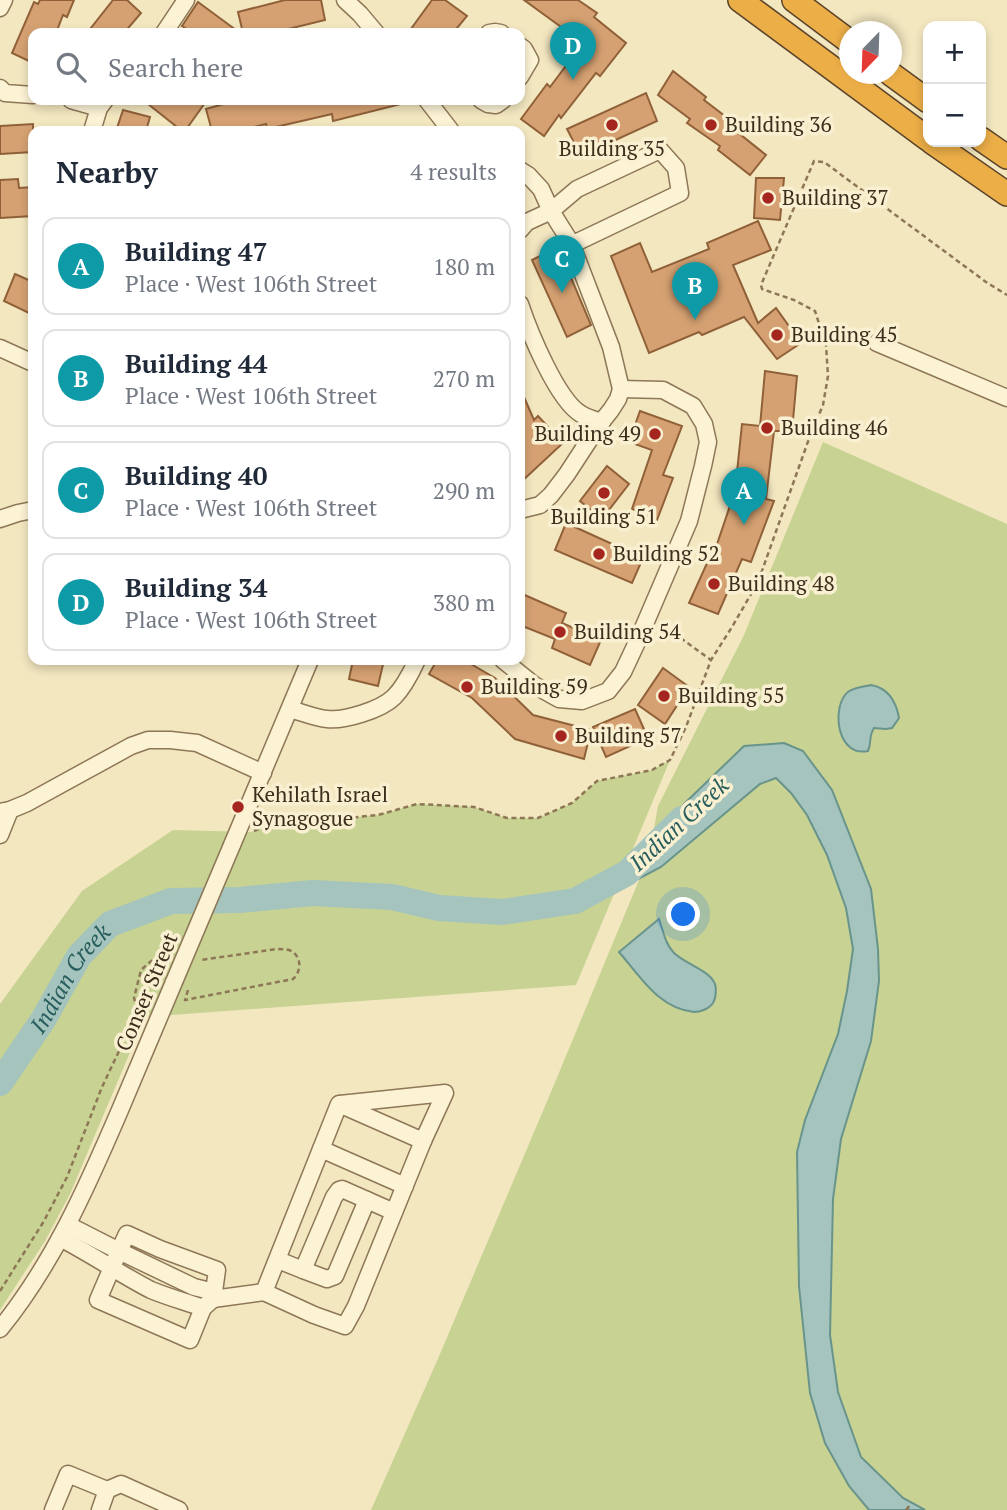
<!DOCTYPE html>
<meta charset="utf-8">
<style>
:root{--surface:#fff;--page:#f6f6f7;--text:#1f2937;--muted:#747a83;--line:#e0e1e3;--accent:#a4261f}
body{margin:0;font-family:"PT Serif",serif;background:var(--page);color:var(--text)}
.controls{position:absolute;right:21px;top:21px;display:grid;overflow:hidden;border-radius:14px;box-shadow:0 4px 10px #0003}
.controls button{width:63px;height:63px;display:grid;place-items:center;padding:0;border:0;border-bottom:2px solid var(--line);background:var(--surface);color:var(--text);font:35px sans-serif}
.compass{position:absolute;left:839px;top:21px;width:63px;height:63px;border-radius:50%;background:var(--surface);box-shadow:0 4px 10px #0003;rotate:203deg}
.you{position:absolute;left:684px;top:915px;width:24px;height:24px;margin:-18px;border:5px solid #fff;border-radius:50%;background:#1a73e8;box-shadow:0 0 0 10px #1a73e833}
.badge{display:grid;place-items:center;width:46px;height:46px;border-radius:50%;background:var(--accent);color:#fff;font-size:23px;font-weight:700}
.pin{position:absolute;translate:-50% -58px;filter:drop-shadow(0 2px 4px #0008)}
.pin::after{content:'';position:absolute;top:37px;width:24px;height:21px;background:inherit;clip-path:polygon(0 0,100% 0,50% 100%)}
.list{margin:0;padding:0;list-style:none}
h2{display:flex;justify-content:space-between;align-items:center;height:91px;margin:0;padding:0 28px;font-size:30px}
h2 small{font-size:23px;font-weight:400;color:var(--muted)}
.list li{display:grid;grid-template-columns:46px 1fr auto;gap:21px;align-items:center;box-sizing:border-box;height:98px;margin:0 14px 14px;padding:0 14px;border:2px solid var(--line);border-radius:14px}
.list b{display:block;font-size:26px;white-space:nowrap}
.list p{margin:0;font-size:23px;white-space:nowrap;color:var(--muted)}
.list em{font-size:23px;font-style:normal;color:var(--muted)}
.icon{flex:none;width:38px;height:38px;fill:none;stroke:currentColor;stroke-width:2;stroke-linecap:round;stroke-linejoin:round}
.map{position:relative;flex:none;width:1007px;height:1510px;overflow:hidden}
.search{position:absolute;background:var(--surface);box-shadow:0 4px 10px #0003;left:28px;top:28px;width:497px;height:77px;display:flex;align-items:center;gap:18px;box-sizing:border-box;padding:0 24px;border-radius:14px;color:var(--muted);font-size:26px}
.panel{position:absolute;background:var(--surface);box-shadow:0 4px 10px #0003;left:28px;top:126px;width:497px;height:539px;border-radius:14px}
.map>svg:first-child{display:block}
.green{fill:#c7d293}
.water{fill:#a4c4bd;stroke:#69948c;stroke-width:2}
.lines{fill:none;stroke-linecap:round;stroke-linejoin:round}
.river{stroke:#a4c4bd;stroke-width:26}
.building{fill:#d5a172;stroke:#906139;stroke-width:2}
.minor-casing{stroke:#8e7756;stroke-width:19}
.highway-casing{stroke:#5b442b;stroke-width:26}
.path{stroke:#8e7756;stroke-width:2.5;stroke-dasharray:5 3.5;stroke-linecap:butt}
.minor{stroke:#fcf3d5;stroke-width:16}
.highway{stroke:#ecae47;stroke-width:23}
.minor-bridge-casing{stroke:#8e7756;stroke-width:19;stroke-linecap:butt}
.minor-bridge{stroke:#fcf3d5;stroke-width:16}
.poi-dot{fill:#a4261f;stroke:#f9f0d1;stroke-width:2.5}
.labels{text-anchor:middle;stroke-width:7;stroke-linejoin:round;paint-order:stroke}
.poi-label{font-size:21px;fill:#3c2e1c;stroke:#f9f0d1;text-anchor:start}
.street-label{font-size:21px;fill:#3c2e1c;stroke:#f9f0d1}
.water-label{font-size:23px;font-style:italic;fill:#295e5e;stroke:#f9f0d1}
</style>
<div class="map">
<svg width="1007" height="1510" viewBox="0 0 1007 1510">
<rect width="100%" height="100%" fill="#f3e7c0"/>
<!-- green -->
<g class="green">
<polygon points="823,442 1007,524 1007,1510 371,1510 437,1361 551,1092 649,856 658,806 744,635"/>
<polygon points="670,760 576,985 145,1017 70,1194 45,1241 0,1310 0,1004 82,891 173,830 251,832 282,819 327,820 378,815 417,804 474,807 507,818 538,818 572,803 597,781 652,770"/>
</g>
<!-- water -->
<g class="water">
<path d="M871,685C888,688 896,701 899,718L892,728L886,729L874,728C868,737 872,743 868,751C838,757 832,712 845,695C850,688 862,687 871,685Z"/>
<polygon points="784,743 803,751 832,790 871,889 878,949 879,981 871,1041 841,1139 833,1199 830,1335 838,1392 861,1457 903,1498 925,1510 869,1510 849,1486 825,1443 810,1393 799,1286 797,1152 805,1120 838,1034 847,991 853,949 846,908 827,855 807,815 791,793 776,778 760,784 661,867 640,878 649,856 684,804 744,746"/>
<path d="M659,919C663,930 665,944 674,953C684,963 708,970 714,982C717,987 716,998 713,1003C709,1009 700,1012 694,1012C659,1009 640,976 619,952Z"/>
</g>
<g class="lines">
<!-- river -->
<path class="river" id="s1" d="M0,1083L43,1020L79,956L110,924L171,901L239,900L313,893L392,897L439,908L502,912L575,901L627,873L682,819"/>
</g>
<!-- building -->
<g class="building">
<polygon points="40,0 74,0 67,17 63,15 56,33 33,33 33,63 12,53 34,2 38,4"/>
<polygon points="113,0 127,0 141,13 124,33 87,33"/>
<polygon points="285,0 321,0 325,20 272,33 243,33 238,12"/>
<polygon points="432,0 445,0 467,16 453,33 408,33"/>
<polygon points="524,0 578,0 597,13 594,17 626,43 600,76 596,73 561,118 559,115 544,136 521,119 547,84 550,87 583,43"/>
<polygon points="198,2 240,33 193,33 182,26"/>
<polygon points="673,71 706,97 704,100 734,123 731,127 766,155 750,175 718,150 720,146 687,123 690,119 658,95"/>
<polygon points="646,93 657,121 581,156 567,129"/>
<polygon points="143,100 207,100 185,131 182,131"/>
<polygon points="238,100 401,100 401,104 333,121 332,114 267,129 266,124 238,131 212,131 206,109"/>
<polygon points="123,110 150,117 146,131 116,131"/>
<polygon points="33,124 33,152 0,154 0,126"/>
<polygon points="756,178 784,178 780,220 754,218"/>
<polygon points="18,179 19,188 33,187 33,216 0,218 0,180"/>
<polygon points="758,221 771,250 733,265 758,323 776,308 801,343 777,359 744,317 702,335 699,332 649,353 611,256 640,243 652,272 709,249 707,243"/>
<polygon points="558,247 591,325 567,337 532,260"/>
<polygon points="15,274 33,282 33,315 4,301"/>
<polygon points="765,371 797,376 792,431 774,431 766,499 774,501 751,562 742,559 718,614 689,603 712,552 714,553 735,491 742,424 760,426"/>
<polygon points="520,388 534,420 538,416 563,443 520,483"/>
<polygon points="640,411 682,426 663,475 673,478 657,520 632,509 652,450 629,442"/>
<polygon points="607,466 629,484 602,519 580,501"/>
<polygon points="566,523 643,558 632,583 555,550"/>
<polygon points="520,593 566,613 562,623 601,640 590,665 552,648 555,639 520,625"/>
<polygon points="353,660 384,660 378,686 349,679"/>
<polygon points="437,660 464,660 495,678 533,715 591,730 584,759 515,739 472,698 429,674"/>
<polygon points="663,668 689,687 665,724 638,705"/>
<polygon points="635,709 648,738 606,757 593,727"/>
</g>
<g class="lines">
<defs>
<g id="minor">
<polyline points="345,0 360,14 376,33"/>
<polyline points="0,8 4,0"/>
<polyline points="164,33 186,0"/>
<polyline points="489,33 495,32 501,33"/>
<polyline points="520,46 524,49 530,60 520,77"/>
<polyline points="0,88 5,93 33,95"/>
<polyline points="71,100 99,108"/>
<polyline points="427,100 451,131"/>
<polyline points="481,100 488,104 496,105 503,100"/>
<polyline points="92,131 99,108 105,100"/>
<polyline points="520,170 528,175 541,189 551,211 571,243 611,347 621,389 618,399 611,410 599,425 567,474 551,495 540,505 520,510"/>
<polyline points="520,230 527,222 551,211 577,189 660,150 676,168 680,193 571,245"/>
<path d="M520,304C529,331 557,400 581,414C587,418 595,420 602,422"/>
<polyline points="877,343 1007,398"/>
<polyline points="0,348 33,363"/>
<polyline points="0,519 18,513 33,510"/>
<polyline points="503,660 534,685 559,699 582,701 608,691 623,672 638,640 689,521 703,466 708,442 704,424 693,406 663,390 621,389"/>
<path d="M290,709C301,712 315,718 327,719C344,721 381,710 394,697C404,687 411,673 417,660"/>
<polyline points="0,812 10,810 27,803 131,746 148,740 170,740 197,743 263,773"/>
<polyline points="0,835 10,810"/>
<polyline points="232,845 310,660"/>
<polyline points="340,1104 445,1093 423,1141"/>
<polyline points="321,1149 405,1186"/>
<polyline points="68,1225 119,1251 98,1300 190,1340 203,1308 213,1299 217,1270 160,1249 127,1234 119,1251 194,1287 214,1292"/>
<path d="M60,1238C91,1254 120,1274 151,1290C168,1297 186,1302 203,1308"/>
<polyline points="278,1260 303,1270 334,1197 339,1190 342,1189 394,1212"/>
<polyline points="303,1270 327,1279 335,1276 367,1200"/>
<polyline points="213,1299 264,1292 339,1104 423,1141 356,1306 345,1326 314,1315 264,1292"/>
<path d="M0,1329C53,1264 87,1187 120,1110C138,1067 156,1025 174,982"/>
<polyline points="107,1490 121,1484 179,1510"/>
<polyline points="53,1510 68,1474 107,1490 100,1510"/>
</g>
<g id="highway">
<polyline points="740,0 928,139"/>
<polyline points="794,0 850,42"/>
<polyline points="891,74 928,101"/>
<polyline points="981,139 1007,157"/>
<polyline points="932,142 1007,194"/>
</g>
</defs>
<!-- minor casing -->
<use href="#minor" class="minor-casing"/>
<!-- highway casing -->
<use href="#highway" class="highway-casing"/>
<!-- path -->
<g class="path">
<polyline points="660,623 711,660"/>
<polyline points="254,831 282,819 327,820 378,815 417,804 474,807 507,818 538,818 572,803 597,781 652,770 670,760 686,727 711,660 732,627 758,582 810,436 823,405 828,376 826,345 815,311 794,300 762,289 761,285 814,161 824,162 986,282 1007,295"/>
<path d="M188,990L185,1000L293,979C302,971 302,955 289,950C285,949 281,949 277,949L201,960"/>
<polyline points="0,1291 44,1221 67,1177 102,1087 138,1011 134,998 141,970 150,962 166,951 171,953"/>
<polyline points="906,1510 911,1504"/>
</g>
<!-- minor -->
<use href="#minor" class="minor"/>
<!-- highway -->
<use href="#highway" class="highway"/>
<defs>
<polyline id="minor-bridge" points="174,982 232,845"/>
</defs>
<!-- minor-bridge casing -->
<use href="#minor-bridge" class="minor-bridge-casing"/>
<!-- minor-bridge -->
<use href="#minor-bridge" class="minor-bridge"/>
</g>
<!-- markers -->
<g class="poi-dot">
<circle cx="612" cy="125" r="7"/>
<circle cx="711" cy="125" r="7"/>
<circle cx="768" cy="198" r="7"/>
<circle cx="777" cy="335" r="7"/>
<circle cx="767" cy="428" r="7"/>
<circle cx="655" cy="434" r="7"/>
<circle cx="604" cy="493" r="7"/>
<circle cx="599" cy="554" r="7"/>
<circle cx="714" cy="584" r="7"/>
<circle cx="560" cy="632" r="7"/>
<circle cx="467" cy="687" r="7"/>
<circle cx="664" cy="696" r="7"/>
<circle cx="561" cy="736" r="7"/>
<circle cx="238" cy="807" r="7"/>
</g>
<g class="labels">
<!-- poi labels -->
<g class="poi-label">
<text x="725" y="132">Building 36</text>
<text x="612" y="156" text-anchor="middle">Building 35</text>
<text x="782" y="205">Building 37</text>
<text x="791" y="342">Building 45</text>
<text x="781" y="435">Building 46</text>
<text x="641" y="441" text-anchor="end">Building 49</text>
<text x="604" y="524" text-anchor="middle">Building 51</text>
<text x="613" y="561">Building 52</text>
<text x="728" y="591">Building 48</text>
<text x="574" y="639">Building 54</text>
<text x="481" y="694">Building 59</text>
<text x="678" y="703">Building 55</text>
<text x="575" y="743">Building 57</text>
<text x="252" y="802">Kehilath Israel<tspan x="252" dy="24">Synagogue</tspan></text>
</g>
<!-- street labels -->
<g class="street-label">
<text transform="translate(147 992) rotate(-67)" y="7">Conser Street</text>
</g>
<!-- water labels -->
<g class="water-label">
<text transform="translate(679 824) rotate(-43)" y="8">Indian Creek</text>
<text dy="8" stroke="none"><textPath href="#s1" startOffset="126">Indian Creek</textPath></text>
</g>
</g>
</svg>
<div class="controls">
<button>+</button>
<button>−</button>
</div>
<svg class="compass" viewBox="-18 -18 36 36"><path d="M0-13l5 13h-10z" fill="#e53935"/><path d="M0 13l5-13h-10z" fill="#747a83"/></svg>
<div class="you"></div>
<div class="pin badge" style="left:744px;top:525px;background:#0f9aa8">A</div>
<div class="pin badge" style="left:695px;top:320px;background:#0f9aa8">B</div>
<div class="pin badge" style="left:562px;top:293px;background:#0f9aa8">C</div>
<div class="pin badge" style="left:573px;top:80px;background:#0f9aa8">D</div>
<div class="search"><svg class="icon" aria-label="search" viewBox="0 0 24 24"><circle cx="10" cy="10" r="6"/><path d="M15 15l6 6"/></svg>Search here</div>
<section class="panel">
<h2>Nearby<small>4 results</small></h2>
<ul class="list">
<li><span class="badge" style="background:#0f9aa8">A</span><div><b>Building 47</b><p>Place · West 106th Street</p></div><em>180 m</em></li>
<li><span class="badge" style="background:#0f9aa8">B</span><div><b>Building 44</b><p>Place · West 106th Street</p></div><em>270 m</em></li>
<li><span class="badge" style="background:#0f9aa8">C</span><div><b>Building 40</b><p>Place · West 106th Street</p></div><em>290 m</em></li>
<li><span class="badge" style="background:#0f9aa8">D</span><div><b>Building 34</b><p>Place · West 106th Street</p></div><em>380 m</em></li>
</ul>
</section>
</div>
